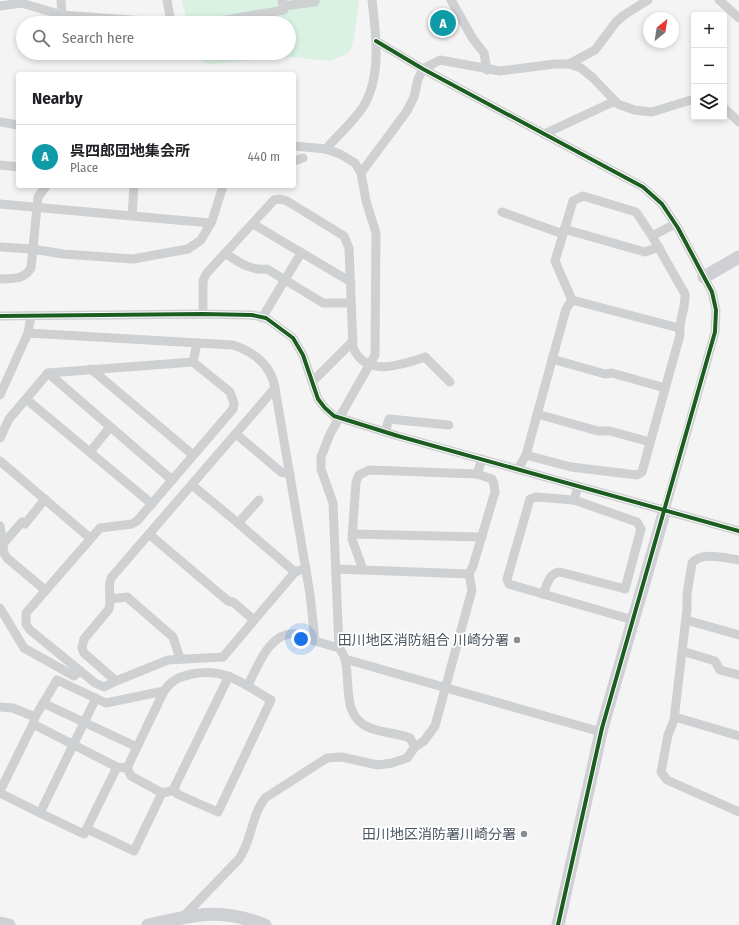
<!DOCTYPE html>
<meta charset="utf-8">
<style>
:root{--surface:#fff;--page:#f2f2f2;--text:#202124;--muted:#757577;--line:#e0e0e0;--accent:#7c3aed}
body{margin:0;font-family:"Fira Sans Condensed","Noto Sans JP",sans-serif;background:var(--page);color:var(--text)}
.controls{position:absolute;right:12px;top:12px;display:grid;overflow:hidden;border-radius:4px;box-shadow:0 2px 6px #0003}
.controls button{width:36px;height:36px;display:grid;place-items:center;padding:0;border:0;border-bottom:1px solid var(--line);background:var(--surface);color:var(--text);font:20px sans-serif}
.compass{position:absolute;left:643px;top:12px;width:36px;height:36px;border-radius:50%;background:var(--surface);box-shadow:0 2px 6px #0003;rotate:30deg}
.you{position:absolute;left:301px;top:639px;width:14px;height:14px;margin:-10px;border:3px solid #fff;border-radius:50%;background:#1a73e8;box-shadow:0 0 0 6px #1a73e833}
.badge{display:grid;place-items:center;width:26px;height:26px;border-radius:50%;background:var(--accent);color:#fff;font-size:13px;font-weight:700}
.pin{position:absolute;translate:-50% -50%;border:2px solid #fff;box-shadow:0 1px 4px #0006}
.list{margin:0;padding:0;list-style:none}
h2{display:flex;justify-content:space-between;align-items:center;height:52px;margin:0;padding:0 16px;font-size:17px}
h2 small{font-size:13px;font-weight:400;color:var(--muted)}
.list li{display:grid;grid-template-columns:26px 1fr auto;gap:12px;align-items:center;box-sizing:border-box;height:64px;padding:0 16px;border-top:1px solid var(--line)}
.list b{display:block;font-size:15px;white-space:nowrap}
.list p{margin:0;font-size:13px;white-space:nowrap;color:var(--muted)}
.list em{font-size:13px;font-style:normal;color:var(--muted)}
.icon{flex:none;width:22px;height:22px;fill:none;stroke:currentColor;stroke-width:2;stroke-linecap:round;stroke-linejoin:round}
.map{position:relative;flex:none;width:739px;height:925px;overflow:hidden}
.search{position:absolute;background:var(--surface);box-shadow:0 2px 6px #0003;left:16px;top:16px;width:280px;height:44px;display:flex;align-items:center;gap:10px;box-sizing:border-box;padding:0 14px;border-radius:22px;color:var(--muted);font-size:15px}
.panel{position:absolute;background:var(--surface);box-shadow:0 2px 6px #0003;left:16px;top:72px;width:280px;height:116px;border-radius:4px}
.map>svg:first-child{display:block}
.green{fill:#d9f2e3}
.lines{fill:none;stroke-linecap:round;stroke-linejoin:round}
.street{stroke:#ced0d2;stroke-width:9}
.secondary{stroke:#ced0d4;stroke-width:13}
.cycleway-casing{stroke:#fff;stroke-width:6}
.cycleway{stroke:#1b5e20;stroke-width:4}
.poi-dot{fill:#868d94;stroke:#fff;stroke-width:1.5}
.labels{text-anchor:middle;stroke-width:3.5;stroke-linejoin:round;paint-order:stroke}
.poi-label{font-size:14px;fill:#4a5661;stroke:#fff;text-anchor:end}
</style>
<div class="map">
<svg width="739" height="925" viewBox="0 0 739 925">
<rect width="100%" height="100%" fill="#f4f4f4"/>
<!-- green -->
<path class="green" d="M182,0H359L354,38L350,51L345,55L330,61L291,57L212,64C203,63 200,61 197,53H289V23H187Z"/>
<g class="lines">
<!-- street -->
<g class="street">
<polyline points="21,0 21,3 62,15 171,23"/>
<polyline points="61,0 62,15"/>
<polyline points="167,0 171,23"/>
<polyline points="451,0 473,39 484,53 487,70"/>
<polyline points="719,0 739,18"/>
<polyline points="0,6 21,3"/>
<polyline points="283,6 315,2"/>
<polyline points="208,23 284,10 282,0"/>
<polyline points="376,41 423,69 643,187 662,204 678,228 712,292 716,310 715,332 665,510"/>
<polyline points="569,64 595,50 616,22 624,15 648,0"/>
<polyline points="724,108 739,122"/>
<polyline points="0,122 18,125"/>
<polyline points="544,134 615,101"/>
<path d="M294,146L326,149L340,154L355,163L361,173L366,201L376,233L375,355L330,434L321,457V469L333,503L339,648C341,651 344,655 345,659C351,683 341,717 370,728C383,733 397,733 410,738L415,747"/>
<path d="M326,149C338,135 353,122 363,107C382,77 376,33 372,0"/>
<polyline points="294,161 303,158"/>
<polyline points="0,165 18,167"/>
<polyline points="361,173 407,111 414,97 418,79 423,69 440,60 500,71 555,64 569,64 581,68 593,78 618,104 634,110 652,112 694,99"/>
<polyline points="0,204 132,216 134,186"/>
<polyline points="502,212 563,234"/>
<polyline points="132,216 211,223"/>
<polyline points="253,224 351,282"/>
<polyline points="564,229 645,252 659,247"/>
<polyline points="0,247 32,249 63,254 133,259 188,249 201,240 212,221 223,186"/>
<path d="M225,253C239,262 250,271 267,269L323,303H351"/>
<path d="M0,279C13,278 24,280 31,268L38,197L46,186"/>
<polyline points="572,300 555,261 573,201 583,196 636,212 652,236"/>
<path d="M203,314V281L206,274L274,200L280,199L287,201L344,236L349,248L353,347C365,378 401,365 425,357L450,382"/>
<polyline points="0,316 203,314 252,315 266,318 293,338 303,355 318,399 325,408 334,416 398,436 739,531"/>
<polyline points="262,318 301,253"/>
<path d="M28,333L233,345C254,352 271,365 275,388L310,594L315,641L339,648"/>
<polyline points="552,359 605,374 612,373 665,388"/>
<polyline points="91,369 193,455"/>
<polyline points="48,373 172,480"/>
<polyline points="312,382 353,341"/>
<path d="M275,388L111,578C107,589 112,598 109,609L84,639L82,648L84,653L116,681L168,660L223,657L295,572L306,568"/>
<polyline points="0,395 28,333 31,316"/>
<polyline points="26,399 152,504"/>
<polyline points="537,414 598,431 610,431 650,442"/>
<polyline points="385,432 389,419 449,425"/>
<polyline points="236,434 281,472 290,474"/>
<polyline points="0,438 9,419 48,373 193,362 197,343"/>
<polyline points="90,452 110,427"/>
<polyline points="526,455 566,309 572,300 679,328"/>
<polyline points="0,461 90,538"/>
<path d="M518,469L526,455L571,467L637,475L642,472L680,335C678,321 686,309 685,294L652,236L675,224"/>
<polyline points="192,485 238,523 259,500"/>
<path d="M578,486L574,500L637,522L641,529L625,589L560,572C549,573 547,585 543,594L633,620"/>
<polyline points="238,523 295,572"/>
<polyline points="0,526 4,553 7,558 45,590"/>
<polyline points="149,534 228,601 233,602 254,620"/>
<polyline points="352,534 482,537"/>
<polyline points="2,545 22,522 25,524 45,499"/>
<path d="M739,560C726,558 701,551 692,563L687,594V609L674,720L668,735L661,772L667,780L739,812"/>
<polyline points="363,570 352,539 356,482 359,475 369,470 477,474"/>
<polyline points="469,574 473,566 495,492 494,484 492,479 477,474 482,459"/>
<polyline points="543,594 509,584 507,579 530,499 536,497 574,500"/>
<polyline points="110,599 127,597 173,637 180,658"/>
<polyline points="0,608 24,648 74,676 79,671"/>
<polyline points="686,620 739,635"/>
<polyline points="682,651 715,661 720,670 739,675"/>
<polyline points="345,659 601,732"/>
<polyline points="116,681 104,687 95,683 30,630 26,624 26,613 100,528 132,524 137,521 233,409 234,403 230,392 193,362"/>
<path d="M248,685C258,666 270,630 297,634C303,636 309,639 315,641"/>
<path d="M164,691L127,768L117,767L33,724L35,717L57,680L106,703L164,691C172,680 178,677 192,674C225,667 243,684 271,700L218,812L177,794L174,788L229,676"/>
<polyline points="43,703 137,747"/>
<polyline points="0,707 13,708 35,717"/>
<polyline points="675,717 739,736"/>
<polyline points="127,768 131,776 162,793"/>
<polyline points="0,791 33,724"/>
<polyline points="0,793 40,813 96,698"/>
<polyline points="40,813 84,834 117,767"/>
<polyline points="87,829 134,851 162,793 175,790"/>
<path d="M182,918L239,859C252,840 251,816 265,798L327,758L341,757L378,765L392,763L407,758L415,747L424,741L435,726L472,590L469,574L336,569"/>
</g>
<!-- secondary -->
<g class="secondary">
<polyline points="704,277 739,257"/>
<polyline points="0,923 9,925"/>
<path d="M148,925C195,915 218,907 265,925"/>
<polyline points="558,925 602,728 665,510"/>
</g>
<defs>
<g id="cycleway">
<polyline points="376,41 423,69 643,187 662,204 678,228 712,292 716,310 715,332 602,728 558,925"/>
<polyline points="0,316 203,314 252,315 266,318 293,338 303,355 318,399 325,408 334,416 398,436 739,531"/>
</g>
</defs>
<!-- cycleway casing -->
<use href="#cycleway" class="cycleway-casing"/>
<!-- cycleway -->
<use href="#cycleway" class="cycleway"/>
</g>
<!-- markers -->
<g class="poi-dot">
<circle cx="517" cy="640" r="4"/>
<circle cx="524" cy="834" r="4"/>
</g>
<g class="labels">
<!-- poi labels -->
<g class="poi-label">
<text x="509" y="645">田川地区消防組合 川崎分署</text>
<text x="516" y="839">田川地区消防署川崎分署</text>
</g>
</g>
</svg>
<div class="controls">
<button>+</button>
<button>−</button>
<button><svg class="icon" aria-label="layers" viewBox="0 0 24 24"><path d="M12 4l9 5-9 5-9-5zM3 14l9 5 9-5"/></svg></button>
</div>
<svg class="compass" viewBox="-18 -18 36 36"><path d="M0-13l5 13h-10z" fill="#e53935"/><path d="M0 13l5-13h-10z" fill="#757577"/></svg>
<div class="you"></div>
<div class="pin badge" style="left:443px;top:23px;background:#0f9aa8">A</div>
<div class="search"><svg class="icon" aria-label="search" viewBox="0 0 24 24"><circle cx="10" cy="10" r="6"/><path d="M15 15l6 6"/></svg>Search here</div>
<section class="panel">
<h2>Nearby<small></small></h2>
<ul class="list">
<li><span class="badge" style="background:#0f9aa8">A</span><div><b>呉四郎団地集会所</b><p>Place</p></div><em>440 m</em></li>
</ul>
</section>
</div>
